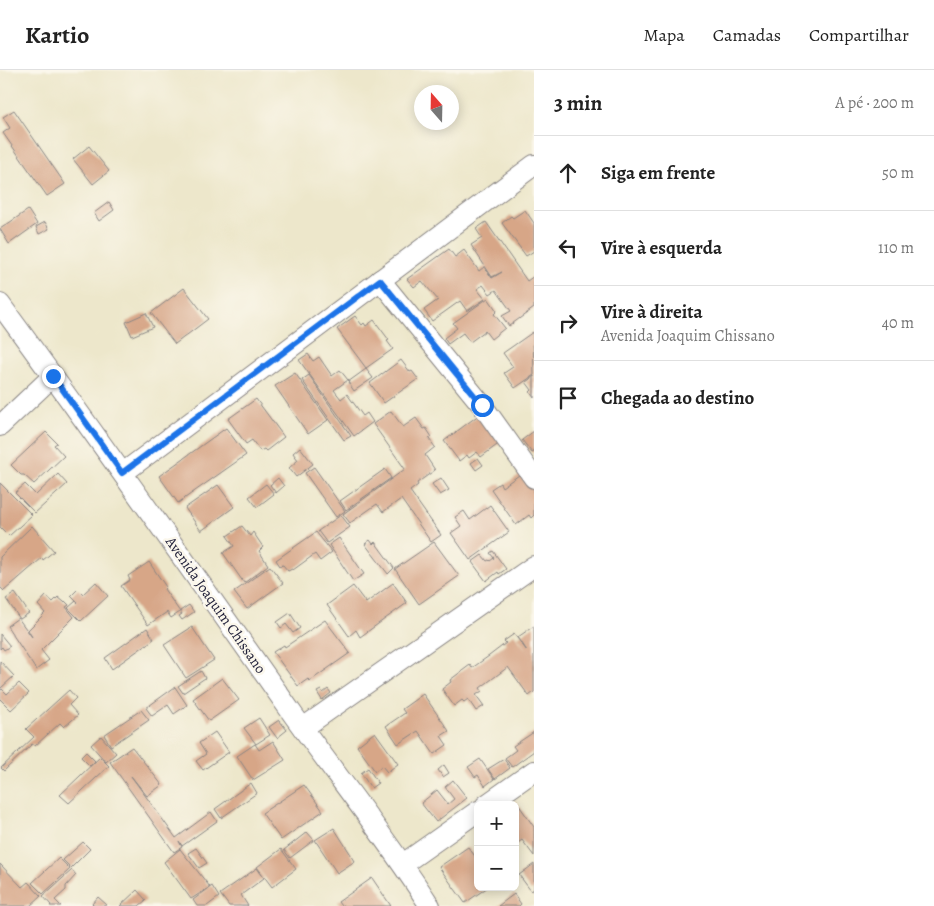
<!DOCTYPE html>
<html lang="pt">
<meta charset="utf-8">
<style>
:root{--surface:#fff;--page:#f2f2f2;--text:#222;--muted:#767676;--line:#e0e0e0}
body{margin:0;font-family:Alegreya,serif;background:var(--page);color:var(--text)}
.controls{position:absolute;right:15px;bottom:15px;display:grid;overflow:hidden;border-radius:8px;box-shadow:0 2px 12px #0003}
.controls button{width:45px;height:45px;display:grid;place-items:center;padding:0;border:0;border-bottom:1px solid var(--line);background:var(--surface);color:var(--text);font:25px sans-serif}
.compass{position:absolute;left:414px;top:15px;width:45px;height:45px;border-radius:50%;background:var(--surface);box-shadow:0 2px 12px #0003;rotate:340deg}
.stop{position:absolute;width:15px;height:15px;margin:-11px;border:4px solid #1a73e8;border-radius:50%;background:#fff}
.stop.end{background:#1a73e8;border-color:#fff;box-shadow:0 1px 5px #0008}
.list{margin:0;padding:0;list-style:none}
h2{display:flex;justify-content:space-between;align-items:center;height:65px;margin:0;padding:0 20px;font-size:21px}
h2 small{font-size:16px;font-weight:400;color:var(--muted)}
.list li{display:grid;grid-template-columns:32px 1fr auto;gap:15px;align-items:center;box-sizing:border-box;height:75px;padding:0 20px;border-top:1px solid var(--line)}
.list b{display:block;font-size:19px;white-space:nowrap}
.list p{margin:0;font-size:16px;white-space:nowrap;color:var(--muted)}
.list em{font-size:16px;font-style:normal;color:var(--muted)}
.icon{flex:none;width:28px;height:28px;fill:none;stroke:currentColor;stroke-width:2;stroke-linecap:round;stroke-linejoin:round}
.map{position:relative;flex:none;width:534px;height:836px;overflow:hidden}
header{display:flex;align-items:center;gap:30px;box-sizing:border-box;height:70px;padding:0 25px;background:var(--surface);border-bottom:1px solid var(--line)}
header strong{font-size:24px}
nav{display:flex;gap:28px;margin-inline-start:auto;font-size:18px}
main{display:flex}
aside{flex:1;background:var(--surface)}
.map>svg:first-child{display:block}
.building{fill:#d7a687}
.lines{fill:none;stroke-linecap:round;stroke-linejoin:round}
.minor-casing{stroke:#888483;stroke-width:22}
.minor{stroke:#fff;stroke-width:20}
.route{stroke:#1a73e8;stroke-width:6}
.labels{text-anchor:middle;stroke-width:5;stroke-linejoin:round;paint-order:stroke}
.street-label{font-size:15px;fill:#22223b;stroke:#fbf7ec}
</style>
<header>
<strong>Kartio</strong>
<nav><a>Mapa</a><a>Camadas</a><a>Compartilhar</a></nav>
</header>
<main>
<div class="map">
<svg width="534" height="836" viewBox="0 0 534 836">
<rect width="100%" height="100%" fill="#fbf7ec"/>
<filter id="ink" filterUnits="userSpaceOnUse"><feTurbulence type="fractalNoise" baseFrequency=".02" numOctaves="2"/><feDisplacementMap in="SourceGraphic" scale="10" xChannelSelector="R" yChannelSelector="G"/><feConvolveMatrix kernelMatrix="1 2 1 2 8 2 1 2 1" color-interpolation-filters="sRGB"/></filter>
<filter id="wash" filterUnits="userSpaceOnUse"><feTurbulence type="fractalNoise" baseFrequency=".0096" numOctaves="4" result="noise"/><feDisplacementMap in="SourceGraphic" scale="20" xChannelSelector="R" yChannelSelector="G"/><feGaussianBlur stdDeviation="1.12" result="paint"/><feColorMatrix in="noise" values="0 0 0 0 0 0 0 0 0 0 0 0 0 0 0 0 0 1.4 0 .05"/><feComposite in="paint" operator="in"/></filter>
<g filter="url(#wash)">
<rect width="100%" height="100%" fill="#ede7cb"/>
<g id="blocks">
<!-- building -->
<g class="building">
<polygon points="14,40 65,114 47,126 3,63 10,58 3,47"/>
<polygon points="89,76 109,101 93,114 73,89"/>
<polygon points="109,132 114,140 99,151 94,143"/>
<polygon points="28,140 37,154 9,174 0,159"/>
<polygon points="525,140 534,153 534,181 526,186 502,153 511,146 513,148"/>
<polygon points="45,152 49,159 39,164 36,157"/>
<polygon points="486,152 527,211 534,206 534,238 509,256 502,246 511,241 496,220 490,224 483,215 477,219 485,229 467,241 460,231 432,251 424,240 438,230 422,211 414,217 407,209 449,179 455,187 464,180 479,201 484,197 492,208 502,202 492,207 471,175 482,168 476,159"/>
<polygon points="184,218 208,249 175,274 151,243"/>
<polygon points="488,228 497,241 494,244 505,258 491,269 485,261 470,272 463,263 448,274 444,268 457,258 453,253"/>
<polygon points="146,243 153,257 132,266 126,252"/>
<polygon points="355,246 362,255 364,253 366,256 374,250 389,270 387,271 393,279 366,298 337,259"/>
<polygon points="533,262 534,305 515,318 504,303 513,297 503,283"/>
<polygon points="308,284 313,291 319,287 332,306 340,300 348,310 334,320 341,329 347,324 363,346 367,343 373,352 354,366 299,290"/>
<polygon points="401,290 410,302 412,301 418,309 384,333 370,313"/>
<polygon points="366,299 373,308 354,321 348,312"/>
<polygon points="295,303 328,350 308,364 275,316"/>
<polygon points="309,305 351,366 344,370 302,310"/>
<polygon points="534,306 534,328 530,322 532,320 526,312"/>
<polygon points="256,329 284,367 266,381 264,379 260,381 252,370 246,374 228,349"/>
<polygon points="391,341 403,357 416,348 424,359 426,358 432,367 429,369 435,377 425,385 435,400 417,413 418,415 410,421 441,465 431,472 401,429 383,442 377,434 350,453 343,444 405,399 373,354"/>
<polygon points="480,344 501,372 481,387 477,382 469,388 467,385 459,391 444,371"/>
<polygon points="226,358 246,385 178,433 159,406"/>
<polygon points="534,361 534,382 532,383 522,370"/>
<polygon points="46,362 57,373 54,375 64,386 34,414 24,405 21,405 11,395"/>
<polygon points="300,377 313,394 296,407 289,398 298,390 293,383"/>
<polygon points="478,388 483,395 476,400 471,393"/>
<polygon points="314,397 345,441 336,447 305,403"/>
<polygon points="385,399 391,408 346,440 340,431"/>
<polygon points="522,403 534,419 534,445 531,448 529,445 516,455 491,419 500,413 502,417"/>
<polygon points="58,404 67,414 35,443 15,423 25,414 36,425"/>
<polygon points="278,408 284,416 276,423 270,415"/>
<polygon points="441,408 449,420 440,425 432,414"/>
<polygon points="0,413 32,445 9,466 0,457"/>
<polygon points="266,414 274,424 257,437 249,427"/>
<polygon points="218,415 234,437 201,461 185,438"/>
<polygon points="490,435 509,462 470,490 451,463 461,456 455,447 464,441 470,450"/>
<polygon points="341,445 350,457 327,473 318,461"/>
<polygon points="32,456 54,481 43,490 42,488 4,521 0,517 0,487"/>
<polygon points="242,456 250,466 253,462 263,477 259,481 268,495 244,513 223,483 234,476 227,466"/>
<polygon points="316,462 332,482 320,491 315,484 293,500 292,499 288,501 283,495 280,496 276,490"/>
<polygon points="339,468 364,504 353,511 329,475"/>
<polygon points="370,470 373,474 375,472 394,498 388,504 365,474"/>
<polygon points="434,472 459,506 419,534 395,499"/>
<polygon points="493,481 506,499 499,504 498,502 486,511 472,492 482,485 487,491 489,490 490,491 494,488 490,483"/>
<polygon points="149,492 166,517 164,519 180,542 171,548 167,542 148,555 121,516 130,510 128,506"/>
<polygon points="270,496 283,513 247,539 234,522"/>
<polygon points="96,512 108,526 81,551 68,538 76,531 78,533 71,526 78,519 83,524"/>
<polygon points="393,513 407,533 360,567 356,560 349,566 327,535 353,516 366,533"/>
<polygon points="15,523 29,543 20,549 6,529"/>
<polygon points="46,526 53,532 58,527 64,532 65,531 69,535 66,537 74,547 41,580 49,590 36,600 7,556 18,548 32,567 28,560 45,543 38,535"/>
<polygon points="189,535 194,542 182,550 179,546 182,544 180,541"/>
<polygon points="290,543 300,558 293,563 286,554 281,558 277,552"/>
<polygon points="325,550 350,583 310,611 308,609 298,616 273,582 284,575 285,577"/>
<polygon points="534,556 534,622 529,626 508,597 480,618 482,621 476,625 484,636 476,641 468,629 464,632 462,630 454,636 442,619 451,612 450,610 470,595 472,598 489,586 506,573 504,571 514,564 527,581 518,567"/>
<polygon points="192,557 214,590 186,608 164,575"/>
<polygon points="147,558 154,569 112,599 105,588"/>
<polygon points="0,564 10,576 4,580 2,577 0,579"/>
<polygon points="0,591 14,606 0,619"/>
<polygon points="201,601 205,608 183,623 178,616"/>
<polygon points="222,608 239,630 209,651 193,629"/>
<polygon points="19,613 29,623 11,640 0,629 0,621 2,619 7,624"/>
<polygon points="175,617 187,635 174,644 168,635 152,646 146,638"/>
<polygon points="328,619 331,623 322,630 317,622 321,620 323,623"/>
<polygon points="69,620 76,628 69,635 78,645 64,657 60,653 35,676 32,674 4,701 1,698 34,667 26,659"/>
<polygon points="423,624 449,661 441,666 447,675 434,684 418,661 398,674 386,656 405,643 402,639"/>
<polygon points="141,640 149,650 111,676 104,665"/>
<polygon points="259,648 270,665 256,674 244,658"/>
<polygon points="279,650 287,660 277,668 269,657"/>
<polygon points="215,662 229,682 203,700 196,691 206,684 199,673"/>
<polygon points="375,662 398,694 387,702 382,696 375,701 357,676"/>
<polygon points="534,662 534,681 512,697 505,688 516,680 513,676"/>
<polygon points="101,666 116,683 106,692 91,675"/>
<polygon points="273,671 285,690 253,710 237,686 255,674 259,680"/>
<polygon points="132,677 162,715 147,726 131,706 176,768 211,742 217,751 182,776 179,771 182,777 174,782 110,692"/>
<polygon points="86,682 95,691 90,696 81,687"/>
<polygon points="100,687 109,696 69,733 60,725"/>
<polygon points="480,689 494,709 485,716 478,705 475,707 468,697"/>
<polygon points="504,689 510,698 495,709 488,699"/>
<polygon points="444,695 449,703 443,707 438,700"/>
<polygon points="368,698 378,713 371,718 361,703"/>
<polygon points="453,710 467,728 436,752 421,733 437,720 448,734 454,729 445,717"/>
<polygon points="251,713 257,723 221,748 215,739"/>
<polygon points="304,715 323,741 281,770 262,743"/>
<polygon points="516,731 534,757 534,786 522,770 515,775 515,735 511,735"/>
<polygon points="334,758 355,791 337,803 315,770"/>
<polygon points="307,762 314,770 290,788 284,780"/>
<polygon points="83,772 90,779 71,798 63,790"/>
<polygon points="468,777 478,790 478,817 488,817 465,833 439,797"/>
<polygon points="196,778 207,793 199,798 188,783"/>
<polygon points="180,779 210,817 191,829 164,792"/>
<polygon points="281,779 296,799 272,817 257,797"/>
<polygon points="59,788 70,799 43,824 32,813"/>
<polygon points="0,794 22,817 28,812 41,826 30,836 0,836"/>
<polygon points="534,794 534,819 531,821 519,805"/>
<polygon points="257,798 264,808 241,825 248,836 229,836 220,824"/>
<polygon points="72,800 76,805 66,816 66,820 55,830 61,836 50,836 51,835 43,826"/>
<polygon points="372,808 391,836 341,836 338,832"/>
<polygon points="212,816 219,827 207,836 197,836 193,830"/>
<polygon points="137,820 146,830 139,836 120,836"/>
<polygon points="514,824 521,834 519,836 498,836"/>
<polygon points="98,827 107,835 106,836 94,836 92,834"/>
</g>
</g>
</g>
<g filter="url(#ink)">
<use href="#blocks" fill-opacity="0" stroke="#888483" stroke-width="1"/>
<g class="lines">
<defs>
<g id="minor">
<polyline points="380,210 482,335 534,408"/>
<path d="M0,234C100,370 197,508 294,646C339,709 388,770 430,836"/>
<polyline points="0,356 53,306"/>
<polyline points="123,403 534,95"/>
<polyline points="303,658 534,496"/>
<polyline points="486,735 534,701"/>
<polyline points="403,794 478,741"/>
</g>
</defs>
<!-- minor casing -->
<use href="#minor" class="minor-casing"/>
<!-- minor -->
<use href="#minor" class="minor"/>
</g>
</g>
<g class="lines" filter="url(#ink)">
<!-- route -->
<polyline class="route" points="53,306 122,403 380,210 482,335"/>
</g>
<g class="labels">
<!-- street labels -->
<g class="street-label">
<text transform="translate(216 535) rotate(55)" y="5">Avenida Joaquim Chissano</text>
</g>
</g>
</svg>
<div class="controls">
<button>+</button>
<button>−</button>
</div>
<svg class="compass" viewBox="-18 -18 36 36"><path d="M0-13l5 13h-10z" fill="#e53935"/><path d="M0 13l5-13h-10z" fill="#767676"/></svg>
<div class="stop" style="left:482px;top:335px"></div>
<div class="stop end" style="left:53px;top:306px"></div>
</div>
<aside>
<h2>3 min<small>A pé · 200 m</small></h2>
<ul class="list">
<li><svg class="icon" aria-label="ahead" viewBox="0 0 24 24"><path d="M12 20V5M6 11l6-6 6 6"/></svg><div><b>Siga em frente</b></div><em>50 m</em></li>
<li><svg class="icon" aria-label="left" viewBox="0 0 24 24"><path d="M17 20v-9H6M10 6l-5 5 5 5"/></svg><div><b>Vire à esquerda</b></div><em>110 m</em></li>
<li><svg class="icon" aria-label="right" viewBox="0 0 24 24"><path d="M7 20v-9h11M14 6l5 5-5 5"/></svg><div><b>Vire à direita</b><p>Avenida Joaquim Chissano</p></div><em>40 m</em></li>
<li><svg class="icon" aria-label="arrive" viewBox="0 0 24 24"><path d="M6 21V4h12l-3 4 3 4H6"/></svg><div><b>Chegada ao destino</b></div></li>
</ul>
</aside>
</main>
